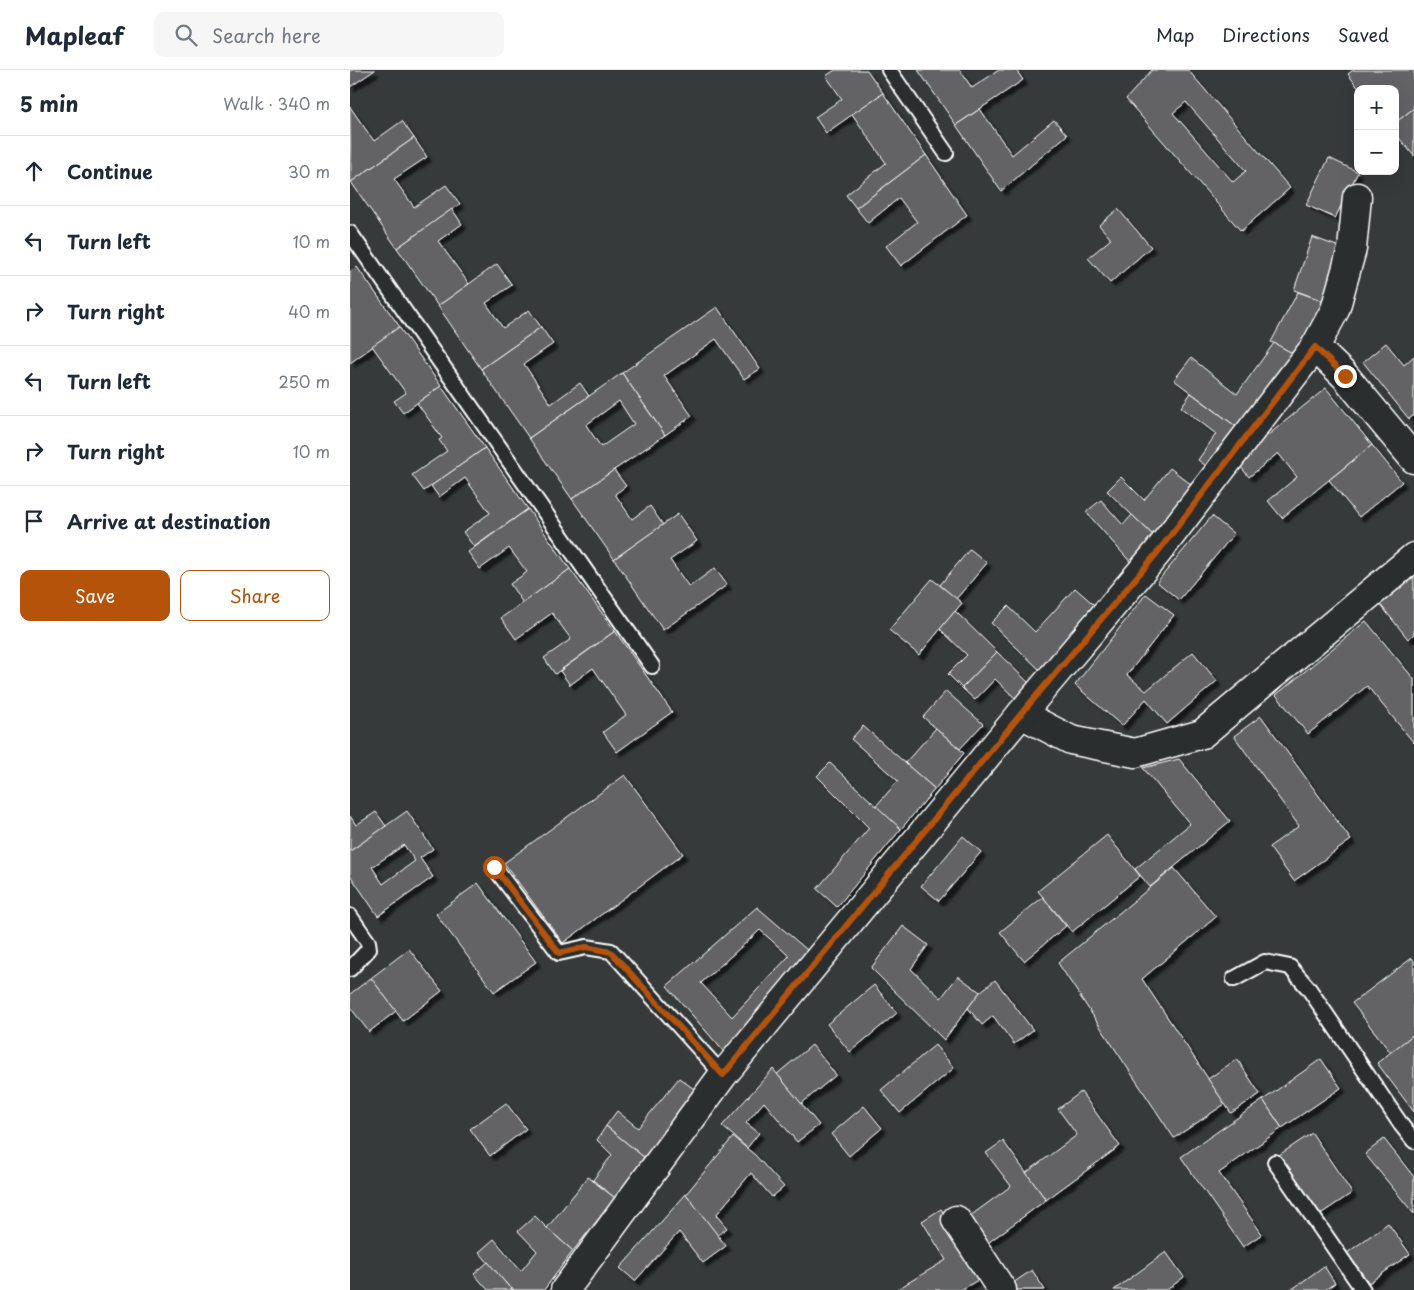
<!DOCTYPE html>
<meta charset="utf-8">
<style>
:root{--surface:#fff;--page:#f6f6f7;--text:#1f2937;--muted:#747a83;--line:#e0e1e3;--accent:#b45309}
body{margin:0;font-family:"Playpen Sans",sans-serif;background:var(--page);color:var(--text)}
.controls{position:absolute;right:15px;top:15px;display:grid;overflow:hidden;border-radius:10px;box-shadow:0 5px 20px #0002}
.controls button{width:45px;height:45px;display:grid;place-items:center;padding:0;border:0;border-bottom:1px solid var(--line);background:var(--surface);color:var(--text);font:25px sans-serif}
.stop{position:absolute;width:15px;height:15px;margin:-11px;border:4px solid #b45309;border-radius:50%;background:#fff}
.stop.end{background:#b45309;border-color:#fff;box-shadow:0 1px 5px #0008}
.list{margin:0;padding:0;list-style:none}
h2{display:flex;justify-content:space-between;align-items:center;height:65px;margin:0;padding:0 20px;font-size:21px}
h2 small{font-size:16px;font-weight:400;color:var(--muted)}
.list li{display:grid;grid-template-columns:32px 1fr auto;gap:15px;align-items:center;box-sizing:border-box;height:70px;padding:0 20px;border-top:1px solid var(--line)}
.list b{display:block;font-size:19px;white-space:nowrap}
.list em{font-size:16px;font-style:normal;color:var(--muted)}
.actions{display:flex;gap:10px;padding:15px 20px}
.actions a{flex:1;padding:11px 0;border:1px solid var(--accent);border-radius:10px;text-align:center;font-size:18px;color:var(--accent)}
.actions .main{background:var(--accent);color:#fff}
.icon{flex:none;width:28px;height:28px;fill:none;stroke:currentColor;stroke-width:2;stroke-linecap:round;stroke-linejoin:round}
.map{position:relative;flex:none;width:1064px;height:1220px;overflow:hidden}
header{display:flex;align-items:center;gap:30px;box-sizing:border-box;height:70px;padding:0 25px;background:var(--surface);border-bottom:1px solid var(--line)}
header strong{font-size:24px}
nav{display:flex;gap:28px;margin-inline-start:auto;font-size:18px}
.search{width:350px;height:45px;background:var(--page);display:flex;align-items:center;gap:12px;box-sizing:border-box;padding:0 18px;border-radius:10px;color:var(--muted);font-size:19px}
main{display:flex}
aside{flex:1;background:var(--surface)}
.map>svg:first-child{display:block}
.building{fill:#636465;stroke:#fff;fill-rule:evenodd;filter:url(#shadow)}
.lines{fill:none;stroke-linecap:round;stroke-linejoin:round}
.lane-casing{stroke:#fff;stroke-width:18}
.street-casing{stroke:#fff;stroke-width:31}
.lane{stroke:#2a2d2e;stroke-width:14}
.street{stroke:#2a2d2e;stroke-width:28}
.route{stroke:#b45309;stroke-width:6}
</style>
<header>
<strong>Mapleaf</strong>
<div class="search"><svg class="icon" aria-label="search" viewBox="0 0 24 24"><circle cx="10" cy="10" r="6"/><path d="M15 15l6 6"/></svg>Search here</div>
<nav><a>Map</a><a>Directions</a><a>Saved</a></nav>
</header>
<main>
<aside>
<h2>5 min<small>Walk · 340 m</small></h2>
<ul class="list">
<li><svg class="icon" aria-label="ahead" viewBox="0 0 24 24"><path d="M12 20V5M6 11l6-6 6 6"/></svg><div><b>Continue</b></div><em>30 m</em></li>
<li><svg class="icon" aria-label="left" viewBox="0 0 24 24"><path d="M17 20v-9H6M10 6l-5 5 5 5"/></svg><div><b>Turn left</b></div><em>10 m</em></li>
<li><svg class="icon" aria-label="right" viewBox="0 0 24 24"><path d="M7 20v-9h11M14 6l5 5-5 5"/></svg><div><b>Turn right</b></div><em>40 m</em></li>
<li><svg class="icon" aria-label="left" viewBox="0 0 24 24"><path d="M17 20v-9H6M10 6l-5 5 5 5"/></svg><div><b>Turn left</b></div><em>250 m</em></li>
<li><svg class="icon" aria-label="right" viewBox="0 0 24 24"><path d="M7 20v-9h11M14 6l5 5-5 5"/></svg><div><b>Turn right</b></div><em>10 m</em></li>
<li><svg class="icon" aria-label="arrive" viewBox="0 0 24 24"><path d="M6 21V4h12l-3 4 3 4H6"/></svg><div><b>Arrive at destination</b></div></li>
</ul>
<div class="actions"><a class="main">Save</a><a>Share</a></div>
</aside>
<div class="map">
<svg width="1064" height="1220" viewBox="0 0 1064 1220">
<defs>
<filter id="shadow"><feDropShadow dx="4.5" dy="4.5" stdDeviation="1" flood-color="#0009"/></filter>
</defs>
<rect width="100%" height="100%" fill="#373a3b"/>
<filter id="ink" filterUnits="userSpaceOnUse"><feTurbulence type="fractalNoise" baseFrequency=".02" numOctaves="2"/><feDisplacementMap in="SourceGraphic" scale="10" xChannelSelector="R" yChannelSelector="G"/><feConvolveMatrix kernelMatrix="1 2 1 2 8 2 1 2 1" color-interpolation-filters="sRGB"/></filter>
<g filter="url(#ink)">
<!-- building -->
<g class="building">
<polygon points="0,0 25,0 0,17"/>
<polygon points="485,0 517,0 533,23 476,63 465,47 492,29 476,6"/>
<polygon points="568,0 610,0 622,18 649,0 666,0 673,10 606,55"/>
<path d="M802,0H838L940,118L891,161L776,29ZM836,32L896,101L883,112L823,43Z"/>
<polygon points="1003,0 1064,0 1064,38 1045,53 1045,19 1009,19 998,4"/>
<polygon points="533,23 576,85 506,138 496,125 536,93 502,44"/>
<polygon points="0,37 24,71 52,51 64,68 1,112"/>
<polygon points="1064,38 1064,86 1045,63 1045,53"/>
<polygon points="630,39 662,85 704,50 717,65 651,121 606,55"/>
<polygon points="64,68 77,87 44,109 64,137 96,115 110,134 47,178 1,112"/>
<polygon points="576,85 617,145 551,196 536,176 567,152 549,128 518,153 506,138"/>
<polygon points="979,88 1008,102 985,148 956,135"/>
<polygon points="102,139 112,154 88,171 119,214 88,236 47,178"/>
<polygon points="768,139 801,177 760,213 738,188 761,169 749,155"/>
<polygon points="962,167 995,179 976,232 944,220"/>
<polygon points="147,194 162,215 136,233 153,258 179,240 191,257 131,299 88,236"/>
<polygon points="7,197 50,257 0,293 0,202"/>
<polygon points="948,222 976,232 946,285 921,272"/>
<polygon points="367,237 410,299 394,309 366,269 314,306 342,346 315,365 272,303"/>
<polygon points="49,257 91,316 53,343 44,331 56,323 22,276"/>
<polygon points="191,257 203,274 174,294 201,334 230,313 239,326 179,368 131,299"/>
<polygon points="924,273 946,285 892,361 824,310 841,288 887,324"/>
<polygon points="1036,273 1054,295 1064,286 1064,345 1059,349 1013,292"/>
<path d="M272,303L315,365L222,429L179,368ZM269,331L284,354L251,377L236,355Z"/>
<polygon points="91,316 135,378 74,421 62,405 97,381 89,370 92,368 67,333"/>
<polygon points="976,318 1022,375 932,448 918,431 947,407 928,383 899,407 886,391"/>
<polygon points="841,323 892,361 864,402 848,390 866,364 831,337"/>
<polygon points="1022,375 1052,412 1009,447 979,410"/>
<polygon points="135,378 178,439 124,477 113,462 140,443 115,408 89,427 81,416"/>
<polygon points="820,398 847,419 807,469 757,421 771,407 794,430"/>
<polygon points="264,400 276,416 265,424 282,449 300,436 313,455 264,489 222,429"/>
<polygon points="751,430 773,455 782,445 807,469 783,495 736,442"/>
<polygon points="178,439 220,499 173,533 160,514 177,502 159,478 130,499 118,482"/>
<polygon points="328,444 347,471 320,490 339,517 365,498 377,515 313,560 264,489"/>
<polygon points="862,446 884,464 829,530 807,512"/>
<polygon points="620,479 637,493 606,529 590,515"/>
<polygon points="220,499 265,561 205,604 194,588 221,569 202,543 166,569 151,548"/>
<polygon points="1064,506 1064,564 1058,569 1029,533"/>
<polygon points="582,509 612,533 569,585 539,560"/>
<polygon points="725,518 749,539 692,602 641,553 658,536 685,562"/>
<polygon points="796,524 824,545 777,605 796,621 843,582 867,611 817,654 796,629 772,656 725,615"/>
<polygon points="605,541 647,582 612,618 598,604 617,585 590,559"/>
<polygon points="1016,551 1064,609 1064,673 1017,616 958,664 926,625"/>
<polygon points="265,561 322,642 267,682 253,662 276,645 243,598 220,615 210,601"/>
<polygon points="647,582 681,615 667,630 645,609 625,630 612,618"/>
<polygon points="596,621 633,654 610,679 573,647"/>
<polygon points="911,646 1001,770 944,811 919,777 949,756 884,666"/>
<polygon points="513,656 585,719 551,759 525,737 548,711 501,669"/>
<polygon points="586,658 614,683 585,719 555,693"/>
<polygon points="829,689 880,751 800,817 785,799 840,754 793,698"/>
<polygon points="480,693 551,759 487,837 467,819 519,758 467,706"/>
<polygon points="275,705 333,784 213,873 154,793"/>
<path d="M57,741L83,779L70,788L83,807L28,846L0,805V781ZM54,775L65,791L33,814L22,797Z"/>
<polygon points="26,742 36,756 0,781 0,746 6,755"/>
<polygon points="757,765 790,806 722,862 688,821"/>
<polygon points="613,766 631,782 589,831 571,816"/>
<polygon points="824,798 866,847 792,909 875,1034 824,1068 708,893"/>
<polygon points="128,813 186,892 144,922 86,844"/>
<polygon points="693,827 716,856 674,891 650,862"/>
<path d="M407,837L463,885L374,982L317,916ZM410,860L439,886L382,947L351,913Z"/>
<polygon points="553,856 578,875 561,899 591,928 608,906 630,922 594,970 521,898"/>
<polygon points="59,879 92,921 53,951 21,908"/>
<polygon points="1062,888 1064,891 1064,964 1041,983 1002,933"/>
<polygon points="21,908 46,941 19,962 0,937 0,924"/>
<polygon points="645,910 683,960 664,974 643,946 632,955 618,938 630,922"/>
<polygon points="524,915 547,943 500,982 477,954"/>
<polygon points="1064,964 1064,1042 1027,993"/>
<polygon points="462,975 486,1005 451,1034 427,1004"/>
<polygon points="585,975 604,998 550,1043 531,1020"/>
<polygon points="887,989 910,1024 881,1043 858,1009"/>
<polygon points="971,989 991,1018 932,1058 913,1030"/>
<polygon points="423,999 469,1055 447,1072 414,1032 396,1053 409,1063 397,1078 372,1056"/>
<polygon points="329,1008 348,1022 296,1089 256,1056 267,1041 288,1058"/>
<polygon points="731,1022 770,1076 696,1130 676,1103 727,1065 708,1039"/>
<polygon points="913,1030 932,1058 869,1103 912,1164 893,1177 831,1087"/>
<polygon points="156,1033 176,1059 140,1086 120,1059"/>
<polygon points="514,1036 532,1058 499,1086 481,1064"/>
<polygon points="256,1056 296,1089 265,1128 243,1110 262,1085 247,1070"/>
<polygon points="962,1063 1002,1123 969,1145 929,1085"/>
<polygon points="383,1067 405,1085 434,1117 422,1127 401,1103 366,1145 377,1158 367,1166 336,1124"/>
<polygon points="1034,1069 1064,1107 1064,1144 1015,1084"/>
<polygon points="653,1071 696,1130 635,1175 616,1149 661,1116 636,1083"/>
<polygon points="238,1107 265,1128 223,1181 197,1158"/>
<polygon points="336,1124 376,1176 353,1193 329,1162 285,1211 270,1198"/>
<polygon points="591,1139 633,1207 611,1220 546,1220 596,1190 572,1151"/>
<polygon points="185,1146 197,1158 223,1181 194,1220 164,1220 159,1217 129,1182 144,1169 171,1201 187,1181 168,1161"/>
<polygon points="1038,1153 1060,1184 1019,1213 997,1183"/>
<polygon points="816,1182 834,1207 817,1220 764,1220"/>
<polygon points="138,1192 159,1217 164,1220 138,1220 124,1204"/>
<polygon points="974,1196 985,1213 975,1220 941,1220"/>
<polygon points="682,1200 695,1220 663,1220 660,1215"/>
</g>
<g class="lines">
<defs>
<g id="lane">
<polyline points="539,0 596,83"/>
<polyline points="0,163 302,596"/>
<polyline points="144,797 209,883 236,877 261,881 373,1005"/>
<polyline points="0,846 18,872 19,879 0,899"/>
<polyline points="884,909 915,892 940,897 959,919 1052,1056 1064,1071"/>
<polyline points="925,1092 1013,1220"/>
</g>
<g id="street">
<polyline points="965,277 995,306 1064,389"/>
<polyline points="671,644 721,670 785,683 852,664 1064,487"/>
<polyline points="606,1150 652,1220"/>
<polyline points="215,1220 373,1005 671,644 807,483 965,277 985,240 1002,179 1007,127"/>
</g>
</defs>
<!-- lane casing -->
<use href="#lane" class="lane-casing"/>
<!-- street casing -->
<use href="#street" class="street-casing"/>
<!-- lane -->
<use href="#lane" class="lane"/>
<!-- street -->
<use href="#street" class="street"/>
</g>
</g>
<g class="lines" filter="url(#ink)">
<!-- route -->
<polyline class="route" points="144,797 209,883 236,877 261,882 373,1005 671,644 807,483 965,277 995,306"/>
</g>
</svg>
<div class="controls">
<button>+</button>
<button>−</button>
</div>
<div class="stop" style="left:144px;top:797px"></div>
<div class="stop end" style="left:995px;top:306px"></div>
</div>
</main>
